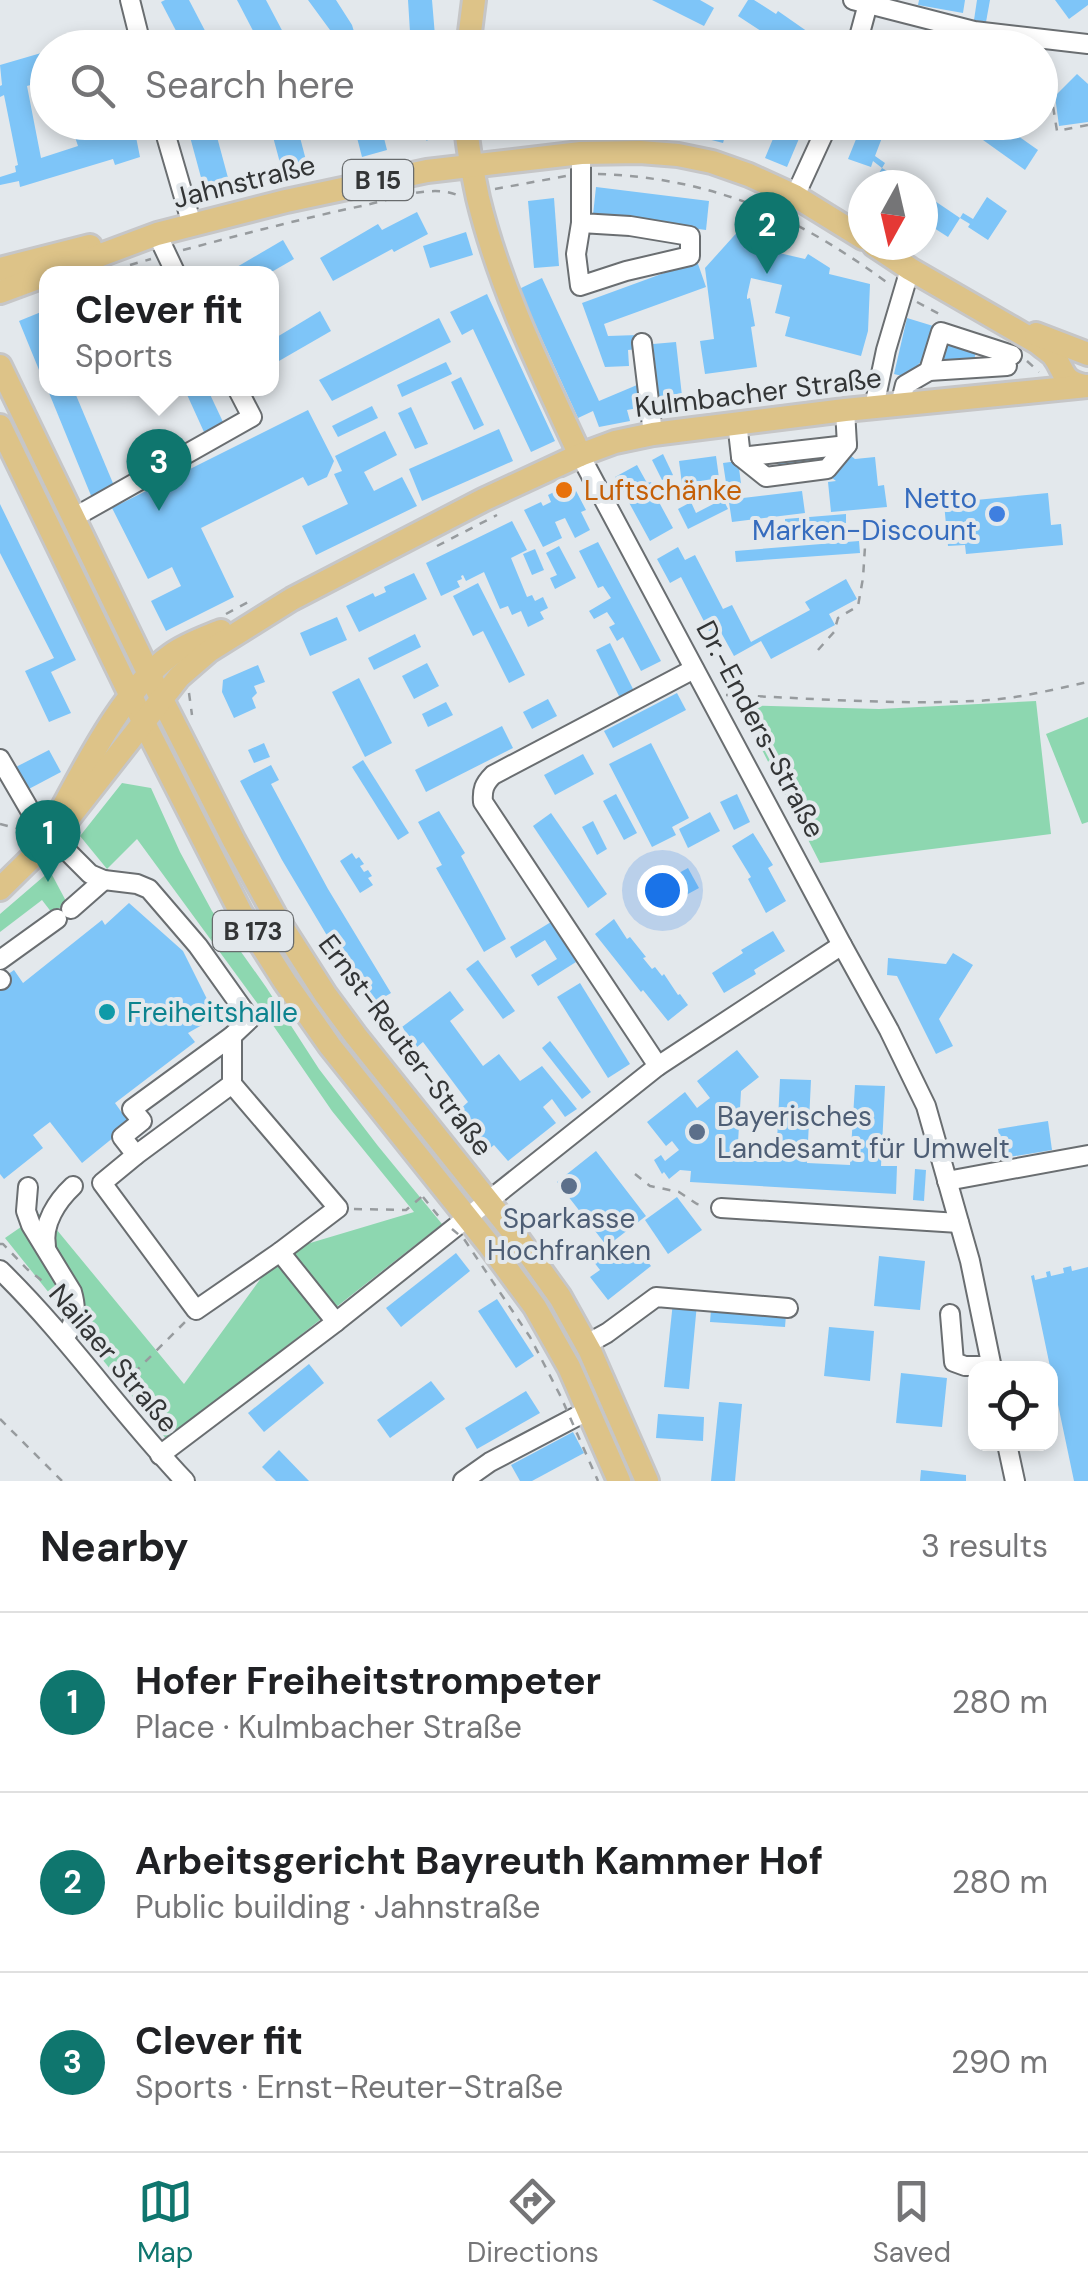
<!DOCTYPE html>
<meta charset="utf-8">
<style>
:root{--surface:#fff;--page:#f2f2f2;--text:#202124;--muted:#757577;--line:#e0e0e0;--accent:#0f766e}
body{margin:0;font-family:"DM Sans",sans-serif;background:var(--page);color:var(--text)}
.controls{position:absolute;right:30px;bottom:30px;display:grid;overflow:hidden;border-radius:20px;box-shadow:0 5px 15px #0003}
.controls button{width:90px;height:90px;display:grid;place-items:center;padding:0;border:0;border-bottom:2px solid var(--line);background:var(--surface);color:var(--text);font:50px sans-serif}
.compass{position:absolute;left:848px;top:170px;width:90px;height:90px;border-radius:50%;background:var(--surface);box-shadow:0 5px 15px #0003;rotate:188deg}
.you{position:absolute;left:662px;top:890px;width:35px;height:35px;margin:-25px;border:8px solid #fff;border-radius:50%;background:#1a73e8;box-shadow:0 0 0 15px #1a73e833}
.badge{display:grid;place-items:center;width:65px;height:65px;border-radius:50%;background:var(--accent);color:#fff;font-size:32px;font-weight:700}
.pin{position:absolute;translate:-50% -82px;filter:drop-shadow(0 2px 5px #0008)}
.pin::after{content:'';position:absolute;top:52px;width:35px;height:30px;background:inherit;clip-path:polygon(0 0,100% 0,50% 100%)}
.popup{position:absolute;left:39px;top:266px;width:240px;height:130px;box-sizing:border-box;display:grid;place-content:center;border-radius:20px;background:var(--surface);filter:drop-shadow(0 2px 8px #0005);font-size:32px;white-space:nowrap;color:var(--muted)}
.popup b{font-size:38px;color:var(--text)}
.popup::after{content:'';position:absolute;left:50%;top:100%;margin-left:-20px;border:20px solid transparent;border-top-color:var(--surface)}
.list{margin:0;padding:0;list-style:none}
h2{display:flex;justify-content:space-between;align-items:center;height:130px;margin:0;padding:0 40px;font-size:42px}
h2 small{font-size:32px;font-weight:400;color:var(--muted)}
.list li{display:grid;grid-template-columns:65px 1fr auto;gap:30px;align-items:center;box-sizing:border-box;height:180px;padding:0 40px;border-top:2px solid var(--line)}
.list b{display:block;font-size:38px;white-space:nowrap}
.list p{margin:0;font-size:32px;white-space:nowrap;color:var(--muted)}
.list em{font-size:32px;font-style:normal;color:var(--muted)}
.icon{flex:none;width:55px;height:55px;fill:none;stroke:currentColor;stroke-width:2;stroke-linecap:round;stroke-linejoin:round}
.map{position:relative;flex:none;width:1088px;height:1481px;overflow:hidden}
.search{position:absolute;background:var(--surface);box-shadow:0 5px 15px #0003;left:30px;right:30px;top:30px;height:110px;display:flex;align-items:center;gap:25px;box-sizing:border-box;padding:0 35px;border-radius:55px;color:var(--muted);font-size:38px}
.sheet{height:670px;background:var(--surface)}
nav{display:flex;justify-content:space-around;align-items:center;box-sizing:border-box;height:140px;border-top:2px solid var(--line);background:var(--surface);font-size:28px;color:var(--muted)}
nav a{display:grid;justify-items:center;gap:5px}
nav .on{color:var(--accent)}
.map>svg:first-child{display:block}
.green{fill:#8dd7b0}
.building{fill:#7ec5f8}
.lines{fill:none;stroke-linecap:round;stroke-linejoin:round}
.minor-casing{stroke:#6a6e71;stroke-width:22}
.major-casing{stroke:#c6c6c7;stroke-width:28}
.path{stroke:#979b9e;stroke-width:2.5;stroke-dasharray:8 8;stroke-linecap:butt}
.minor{stroke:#fff;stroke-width:18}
.major{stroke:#ddc388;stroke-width:22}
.path-bridge{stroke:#979b9e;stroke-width:2.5;stroke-dasharray:8 8;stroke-linecap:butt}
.food-dot{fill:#e8710a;stroke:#e3e8ec;stroke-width:4}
.shop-dot{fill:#3f7fe0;stroke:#e3e8ec;stroke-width:4}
.culture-dot{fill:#0f9aa8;stroke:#e3e8ec;stroke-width:4}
.service-dot{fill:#5c6f8a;stroke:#e3e8ec;stroke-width:4}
.labels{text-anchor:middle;stroke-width:8;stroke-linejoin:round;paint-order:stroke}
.shield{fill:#e3e8ec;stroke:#686b6d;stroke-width:2.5}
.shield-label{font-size:25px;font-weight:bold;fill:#333536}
.street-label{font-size:28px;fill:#333536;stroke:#e3e8ec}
.food-label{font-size:28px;fill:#c56008;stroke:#e3e8ec;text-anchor:start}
.shop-label{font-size:28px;fill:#366cbe;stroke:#e3e8ec;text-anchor:end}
.culture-label{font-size:28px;fill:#0d838f;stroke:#e3e8ec;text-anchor:start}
.service-label{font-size:28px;fill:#4e5e75;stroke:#e3e8ec;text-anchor:start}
</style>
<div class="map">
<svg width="1088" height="1481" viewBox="0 0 1088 1481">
<rect width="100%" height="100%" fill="#e3e8ec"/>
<!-- green -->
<g class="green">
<polygon points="1036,701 1051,834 820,863 739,705 879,709"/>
<polygon points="1088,717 1088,822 1082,824 1046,734"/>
<polygon points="122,783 151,788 180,852 212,911 266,987 319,1069 378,1146 442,1224 167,1440 5,1238 44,1211 52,1224 184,1384 280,1252 414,1212 332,1111 268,1018 137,839 107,869 80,836"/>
<polygon points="50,871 67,903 52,913 42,900 0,932 0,914"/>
</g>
<!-- building -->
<g class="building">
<polygon points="165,0 189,0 214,48 185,48 161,2"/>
<polygon points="237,0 266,0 285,36 262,48"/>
<polygon points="308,0 336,0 352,25 359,48 334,48 330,30"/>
<polygon points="408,0 432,0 436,48 411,48"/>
<polygon points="652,0 700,0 714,8 704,26"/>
<polygon points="748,0 754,0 776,14 778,11 831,48 805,48 798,42 792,48 766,30 764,33 738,16"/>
<polygon points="919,0 965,0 963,13 918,5"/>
<polygon points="977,0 990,0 986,22 974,20"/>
<polygon points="1055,0 1088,0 1088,5 1069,19"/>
<polygon points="48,51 48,80 27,86 41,158 78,146 70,122 98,122 104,139 106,138 104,130 133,122 140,157 115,165 113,159 20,187 19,181 0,185 0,177 16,172 15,166 18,165 4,95 0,97 0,86 2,85 0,65"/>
<polygon points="1077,74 1088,84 1088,122 1059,126 1055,96"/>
<polygon points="186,122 213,122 231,189 206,196"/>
<polygon points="269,122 296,122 308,168 283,174"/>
<polygon points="353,122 380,122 387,150 362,157"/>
<polygon points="408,122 440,122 427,141"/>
<polygon points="704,122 729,122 723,143 700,137"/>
<polygon points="780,122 806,122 787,167 765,158"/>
<polygon points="863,122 888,122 875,156 885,163 882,168 911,185 872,185 882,168 873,161 871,167 848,159"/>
<polygon points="964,122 998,122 1038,150 1025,170 962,125"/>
<polygon points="596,187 709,201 706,230 593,215"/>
<polygon points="923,193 960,218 948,237 923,221"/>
<polygon points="987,197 1007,211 988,240 968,227 970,224 960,218 963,213 973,219"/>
<polygon points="554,198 559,266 534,268 528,201"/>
<polygon points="417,212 428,234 394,252 392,249 333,281 320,258 378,224 382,230"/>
<polygon points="750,218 772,237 762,249 805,259 808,254 830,268 829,274 870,284 868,331 861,356 785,336 790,317 775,313 782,285 751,278 747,296 747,299 750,298 755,326 751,327 757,367 705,374 700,341 714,339 705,268"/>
<polygon points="466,232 473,255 430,268 423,246"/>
<polygon points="283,240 294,259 268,274 225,274"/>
<polygon points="697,261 706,287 604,324 608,336 638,335 639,349 628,350 629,366 605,367 582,303"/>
<polygon points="542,278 599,401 637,385 638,408 627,410 630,421 599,427 593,411 578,418 519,289"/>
<polygon points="487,294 555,441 531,452 473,329 462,335 450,312"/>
<polygon points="320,311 331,331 272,365 272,340"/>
<polygon points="41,312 46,324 46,387 19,321"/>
<polygon points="439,318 451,342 332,401 319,380"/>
<polygon points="907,318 979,340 970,376 919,363 917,375 910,378 894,374"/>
<polygon points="676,342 682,396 685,396 687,408 660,411 653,344"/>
<polygon points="446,362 452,374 402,397 397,385"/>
<polygon points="461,377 484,425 474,430 451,382"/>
<polygon points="47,388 73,388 115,488 92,498"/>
<polygon points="184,388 207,388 223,422 204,432"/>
<polygon points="372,406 378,418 338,437 332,426"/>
<polygon points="411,407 428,444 415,449 398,413"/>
<polygon points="308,410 334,461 327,477 308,486 303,477 201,528 234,597 166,631 151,601 181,586 172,567 148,579 112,508"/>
<polygon points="499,429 513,461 422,501 409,469"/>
<polygon points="385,431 397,455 364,472 374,491 402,477 417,506 316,555 302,526 348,504 334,474 342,471 335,456"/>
<polygon points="827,437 855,459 875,457 878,486 884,485 887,507 831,512 828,482 836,481 828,475 825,479 778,485 776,467 796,441"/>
<polygon points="663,454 673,475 662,480 652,460"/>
<polygon points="716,456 719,478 682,484 679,461"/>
<polygon points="738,461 743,498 802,491 805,513 732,522 723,463"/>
<polygon points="637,465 647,483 651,482 657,492 654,493 673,528 650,541 615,477"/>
<polygon points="566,486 568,490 574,487 586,510 581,512 590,530 575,538 565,518 555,522 562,538 543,547 524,510 541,502 543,506 551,502 548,495"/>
<polygon points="1048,493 1051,525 1061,524 1063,545 966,554 965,545 948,546 944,503"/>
<polygon points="723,499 728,509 688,529 678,509 691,502 696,513"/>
<polygon points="0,504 76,660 51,672 71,713 49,722 25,671 54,658 0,553"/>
<polygon points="846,514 846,523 785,528 785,519"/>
<polygon points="512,521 527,550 511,558 527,597 532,595 535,601 543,597 548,608 540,612 544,619 528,627 521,611 512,615 508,606 500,609 484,572 466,581 463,575 461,576 462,579 457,581 460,587 441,596 426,563"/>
<polygon points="859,541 860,553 736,562 735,551"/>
<polygon points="598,542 661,661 641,671 623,637 617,641 609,627 615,624 607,612 594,619 589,611 611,598 603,586 598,588 579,551"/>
<polygon points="559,546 576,578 555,589 550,578 557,575 546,553"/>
<polygon points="678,547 685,560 695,555 723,609 732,605 751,642 810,610 805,602 846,579 857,599 829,614 835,625 771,659 761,641 734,656 718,627 709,631 681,577 670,583 657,559"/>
<polygon points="535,549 544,570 532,575 523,554"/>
<polygon points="414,573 427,599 359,632 346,606 373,593 375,597 386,592 384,587"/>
<polygon points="478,583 525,675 509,683 483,631 473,636 453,596"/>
<polygon points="337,617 347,640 310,656 300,633"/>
<polygon points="415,634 421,647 374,670 368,658"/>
<polygon points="610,643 634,691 620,698 596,650"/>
<polygon points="427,663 439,686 414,699 402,676"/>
<polygon points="258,665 265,682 254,686 257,693 252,698 256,708 234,718 222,692 223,680"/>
<polygon points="359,678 392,743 365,757 332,692"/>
<polygon points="677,693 686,710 613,748 604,731"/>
<polygon points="548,699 557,716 532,729 523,712"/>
<polygon points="446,702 453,715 428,727 422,714"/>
<polygon points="502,726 513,748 426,792 415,770"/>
<polygon points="264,743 270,757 254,763 248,750"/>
<polygon points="651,743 689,818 672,827 676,835 652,847 609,764"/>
<polygon points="49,750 61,772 25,791 14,768"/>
<polygon points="583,754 594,774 555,795 544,775"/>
<polygon points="363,760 409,833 398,840 352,767"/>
<polygon points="271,765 279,780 271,784 285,810 328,889 391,993 369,1006 282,860 240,781"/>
<polygon points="616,794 637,833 624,840 603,801"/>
<polygon points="737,794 750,822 734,830 720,802"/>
<polygon points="439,811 465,853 461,856 506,939 484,952 436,868 442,865 418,822"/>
<polygon points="710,812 720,831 688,848 679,829"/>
<polygon points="551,813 607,894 588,908 533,826"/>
<polygon points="593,821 607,849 597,855 582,827"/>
<polygon points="753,833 773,865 768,868 786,901 766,913 748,879 751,877 732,846"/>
<polygon points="352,853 356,859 359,857 364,864 360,866 364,872 368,870 372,876 368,878 373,885 360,893 340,861"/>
<polygon points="688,868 699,888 664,907 653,887"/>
<polygon points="129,903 183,951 216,1017 188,1033 195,1042 115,1103 130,1124 82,1163 50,1122 33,1135 43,1148 4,1179 0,1174 0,980 14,970 23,983 102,920 105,925"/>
<polygon points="614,919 627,939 630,937 646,957 643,958 652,969 655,967 662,976 664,974 678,995 680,994 688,1005 668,1021 643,990 641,992 595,934"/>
<polygon points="551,922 576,962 538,986 531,975 557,959 545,940 516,958 510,947"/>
<polygon points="773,931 785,951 754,970 756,974 724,993 712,973 743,953 741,950"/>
<polygon points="953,953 973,965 939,1019 953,1046 936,1054 897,976 887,975 888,958 946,964"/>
<polygon points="478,960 515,1011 503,1019 466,969"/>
<polygon points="580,983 630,1064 608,1078 557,997"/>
<polygon points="450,991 464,1010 450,1021 483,1066 499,1054 520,1081 542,1066 577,1109 565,1117 552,1099 543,1107 556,1123 508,1161 494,1145 488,1150 457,1112 468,1102 423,1042 417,1047 402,1027"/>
<polygon points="550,1041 591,1092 582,1099 542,1048"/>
<polygon points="737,1050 759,1077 741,1091 737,1160 776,1162 780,1079 811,1080 807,1163 850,1165 855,1085 885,1086 881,1166 897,1166 896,1194 690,1182 691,1171 680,1170 669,1179 664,1172 662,1174 654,1160 661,1155 665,1161 679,1150 672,1141 666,1146 647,1122 685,1092 697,1108 710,1098 697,1081"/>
<polygon points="1048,1121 1052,1150 1003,1158 998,1129"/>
<polygon points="596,1151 646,1216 611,1243 621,1256 635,1245 651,1266 608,1300 590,1277 600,1270 590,1257 606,1245 557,1182"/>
<polygon points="915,1169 926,1170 924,1201 913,1200"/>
<polygon points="677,1197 702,1230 668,1254 645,1220"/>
<polygon points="456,1253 470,1271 401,1327 386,1308"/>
<polygon points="879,1256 925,1261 920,1310 874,1306"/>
<polygon points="1071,1266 1072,1271 1088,1267 1088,1481 1074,1481 1031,1276 1034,1275 1035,1280 1047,1277 1046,1272 1050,1271 1051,1276 1064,1273 1063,1268"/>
<polygon points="497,1299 534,1356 516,1368 478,1311"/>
<polygon points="673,1302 697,1304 689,1389 664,1387"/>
<polygon points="711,1310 786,1315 785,1327 710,1322"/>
<polygon points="829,1327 874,1331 870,1381 824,1376"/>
<polygon points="309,1364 324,1383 264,1432 248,1413"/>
<polygon points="901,1373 947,1378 942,1427 896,1423"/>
<polygon points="431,1381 445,1399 390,1438 377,1420"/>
<polygon points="526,1391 540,1413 477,1449 465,1428"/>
<polygon points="719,1402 742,1404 735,1481 711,1481"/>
<polygon points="658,1414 704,1417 703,1441 656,1438"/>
<polygon points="573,1432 584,1453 532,1481 520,1481 511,1465"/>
<polygon points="279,1450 309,1481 276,1481 262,1467"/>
<polygon points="921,1470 966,1475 966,1481 920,1481"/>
</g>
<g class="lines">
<defs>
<g id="minor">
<polyline points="130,0 142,48"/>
<polyline points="853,0 974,31 1088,44"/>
<polyline points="856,48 869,0"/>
<polyline points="162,122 192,225"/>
<polyline points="581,153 581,223 576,254 580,286 626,271 690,256 690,236 630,226 581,223"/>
<polyline points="795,196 829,122"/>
<polyline points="157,234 176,274"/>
<polyline points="642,343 653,434"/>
<polyline points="929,371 941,332 1012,355"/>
<polyline points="900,405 905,385 929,371 1007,366"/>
<polyline points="874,407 886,350 910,269"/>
<polyline points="737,422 741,457 766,477 827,469 847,445 845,410"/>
<polyline points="580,455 842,945 889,1030 926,1106 970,1261 992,1368"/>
<polyline points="741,457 847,445"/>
<polyline points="73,518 252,417 237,388"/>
<polyline points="0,759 35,819 90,874 104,880 137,884 149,889 198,946 250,1019 232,1036 132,1109 142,1121 122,1137 136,1155"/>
<polyline points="71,909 104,880"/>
<polyline points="0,960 57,919"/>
<polyline points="0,979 1,980"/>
<path d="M658,1066L483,802C482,790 484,784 493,775L694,669"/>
<polyline points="232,1084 136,1155 102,1183 196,1310 280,1252 338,1208 232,1084 232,1036"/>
<polyline points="947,1181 1088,1155"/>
<path d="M28,1187L26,1211L31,1225L72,1292C77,1309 76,1325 63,1338"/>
<polyline points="721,1208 959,1223"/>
<path d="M46,1246C42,1224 57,1201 73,1186"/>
<polyline points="280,1252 336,1322"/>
<path d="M0,1270C67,1335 121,1414 185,1481"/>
<polyline points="950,1314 954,1362 965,1366 991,1366"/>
<polyline points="587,1344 607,1333 656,1297 788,1308"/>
<polyline points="1007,1444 1015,1481"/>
<polyline points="160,1455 336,1322 658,1066 842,945"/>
<polyline points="463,1481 490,1462 589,1410"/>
</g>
<g id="major">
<polyline points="468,48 474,0"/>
<path d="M466,122C467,148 473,173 478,198C500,289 541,371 580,455"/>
<path d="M874,245L910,269L1038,343C1040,345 1051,353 1053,355C1066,372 1060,380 1084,386"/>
<polyline points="0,269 90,246"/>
<polyline points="50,274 157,234 286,201 427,171 581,153 640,152 678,155 712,162 749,175 795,196 863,238"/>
<polyline points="0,292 46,275"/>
<polyline points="1036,334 1088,354"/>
<polyline points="0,366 149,674 234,841 277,919 325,994 356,1036 516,1236 560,1297 590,1351 647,1481"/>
<polyline points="0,426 143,721 241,913 285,982 330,1046 490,1246 535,1307 569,1367 619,1481"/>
<path d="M63,807C89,759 126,687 171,655C186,644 204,638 221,631"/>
<polyline points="0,889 57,833 179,677 209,651 292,599 483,500 580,455 615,442 653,434 845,410 1088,386"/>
</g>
</defs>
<!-- minor casing -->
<use href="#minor" class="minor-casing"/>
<!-- major casing -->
<use href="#major" class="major-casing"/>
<!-- path -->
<g class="path">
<polyline points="1053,91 1052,100 1057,131 1088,125"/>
<path d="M598,174C714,178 797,216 889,284"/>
<polyline points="495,189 566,176"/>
<path d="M183,250C244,234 304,218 366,205C393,199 431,184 457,195"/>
<polyline points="130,265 151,259"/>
<polyline points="917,302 941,315"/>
<polyline points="1027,361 1039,372"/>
<polyline points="437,546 497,515"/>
<polyline points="226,614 250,601"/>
<polyline points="818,650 834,632 838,618 858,606 863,578 866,531"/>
<polyline points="189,693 192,715"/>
<path d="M726,695C808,698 891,705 974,701C1012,700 1051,690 1088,682"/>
<polyline points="0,824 24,830"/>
<polyline points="212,938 227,929"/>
<polyline points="635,1174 650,1186 679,1192 697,1204 705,1206"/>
<polyline points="423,1197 440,1218"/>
<polyline points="354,1209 406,1210 425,1194"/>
<polyline points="0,1244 3,1244 27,1269 45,1283"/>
<polyline points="89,1328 133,1374 170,1425"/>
<polyline points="134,1373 185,1322"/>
<polyline points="0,1419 62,1481"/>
</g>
<!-- minor -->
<use href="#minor" class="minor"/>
<!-- major -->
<use href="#major" class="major"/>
<!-- path-bridge -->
<polyline class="path-bridge" points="452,1229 464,1239 530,1337 561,1397 598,1481"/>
</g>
<!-- markers -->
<circle class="food-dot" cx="564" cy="490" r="10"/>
<circle class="shop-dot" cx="997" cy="514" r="10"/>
<circle class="culture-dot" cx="107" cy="1012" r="10"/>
<g class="service-dot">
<circle cx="697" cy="1132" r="10"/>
<circle cx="569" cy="1186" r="10"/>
</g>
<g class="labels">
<!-- shield labels -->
<g class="shield">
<rect x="343" y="160" width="70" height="40" rx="8"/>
<rect x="213" y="911" width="80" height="40" rx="8"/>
</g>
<g class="shield-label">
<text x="378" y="189">B 15</text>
<text x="253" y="940">B 173</text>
</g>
<!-- street labels -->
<g class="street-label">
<text transform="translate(244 181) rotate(-14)" y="10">Jahnstraße</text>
<text transform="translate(758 392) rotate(-7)" y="10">Kulmbacher Straße</text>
<text transform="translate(761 729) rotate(62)" y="10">Dr.-Enders-Straße</text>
<text transform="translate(406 1045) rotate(53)" y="10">Ernst-Reuter-Straße</text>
<text transform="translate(114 1358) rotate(50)" y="10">Nailaer Straße</text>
</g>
<!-- food labels -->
<g class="food-label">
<text x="584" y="500">Luftschänke</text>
</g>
<!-- shop labels -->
<g class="shop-label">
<text x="977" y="508">Netto<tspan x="977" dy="32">Marken-Discount</tspan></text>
</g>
<!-- culture labels -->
<g class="culture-label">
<text x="127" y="1022">Freiheitshalle</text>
</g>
<!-- service labels -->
<g class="service-label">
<text x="717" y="1126">Bayerisches<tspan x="717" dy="32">Landesamt für Umwelt</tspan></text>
<text x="569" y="1228" text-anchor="middle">Sparkasse<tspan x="569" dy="32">Hochfranken</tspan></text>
</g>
</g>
</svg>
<div class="controls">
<button><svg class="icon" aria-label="locate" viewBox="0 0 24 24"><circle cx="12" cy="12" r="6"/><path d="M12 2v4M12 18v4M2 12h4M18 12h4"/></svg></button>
</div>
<svg class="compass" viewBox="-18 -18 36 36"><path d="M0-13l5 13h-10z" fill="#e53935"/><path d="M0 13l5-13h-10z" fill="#757577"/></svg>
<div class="you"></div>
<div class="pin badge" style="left:48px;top:882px">1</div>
<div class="pin badge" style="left:767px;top:274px">2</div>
<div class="pin badge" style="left:159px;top:511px">3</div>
<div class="popup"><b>Clever fit</b>Sports</div>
<div class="search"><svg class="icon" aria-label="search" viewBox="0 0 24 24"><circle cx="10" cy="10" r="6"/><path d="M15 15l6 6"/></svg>Search here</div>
</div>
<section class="sheet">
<h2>Nearby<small>3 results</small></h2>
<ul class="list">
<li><span class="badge">1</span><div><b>Hofer Freiheitstrompeter</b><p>Place · Kulmbacher Straße</p></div><em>280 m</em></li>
<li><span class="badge">2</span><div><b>Arbeitsgericht Bayreuth Kammer Hof</b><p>Public building · Jahnstraße</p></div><em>280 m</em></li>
<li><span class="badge">3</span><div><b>Clever fit</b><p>Sports · Ernst-Reuter-Straße</p></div><em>290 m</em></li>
</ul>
</section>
<nav>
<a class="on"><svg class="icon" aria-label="map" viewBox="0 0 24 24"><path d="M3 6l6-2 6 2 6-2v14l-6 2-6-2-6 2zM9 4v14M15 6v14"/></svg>Map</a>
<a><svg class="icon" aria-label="directions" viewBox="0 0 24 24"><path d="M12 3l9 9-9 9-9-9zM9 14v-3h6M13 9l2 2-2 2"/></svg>Directions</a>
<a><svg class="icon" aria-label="saved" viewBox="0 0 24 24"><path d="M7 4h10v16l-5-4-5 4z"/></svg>Saved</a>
</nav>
